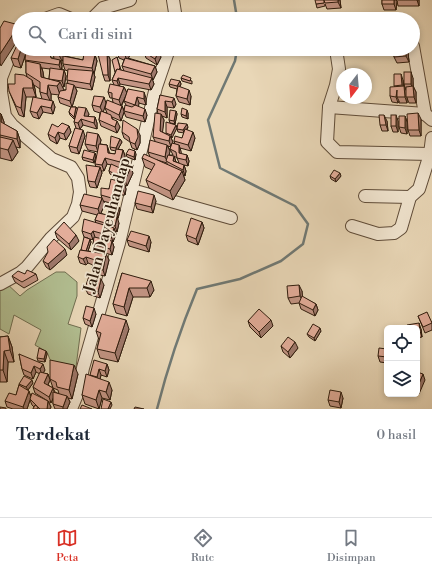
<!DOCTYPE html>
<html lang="id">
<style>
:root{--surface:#fff;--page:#f6f6f7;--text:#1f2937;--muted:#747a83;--line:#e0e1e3;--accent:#d93025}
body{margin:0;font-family:"Libre Bodoni",serif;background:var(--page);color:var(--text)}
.controls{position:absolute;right:12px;bottom:12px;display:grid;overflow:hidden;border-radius:6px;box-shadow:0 2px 6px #0003}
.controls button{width:36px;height:36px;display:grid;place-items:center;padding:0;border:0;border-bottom:1px solid var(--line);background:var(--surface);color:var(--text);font:20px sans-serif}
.compass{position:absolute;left:336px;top:68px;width:36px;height:36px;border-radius:50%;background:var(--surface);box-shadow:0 2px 6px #0003;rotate:196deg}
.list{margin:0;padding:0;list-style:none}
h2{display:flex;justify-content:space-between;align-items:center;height:52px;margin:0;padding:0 16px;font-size:17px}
h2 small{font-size:13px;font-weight:400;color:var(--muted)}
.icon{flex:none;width:22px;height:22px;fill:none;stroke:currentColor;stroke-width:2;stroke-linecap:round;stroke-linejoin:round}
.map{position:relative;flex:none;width:432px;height:409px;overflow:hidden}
.search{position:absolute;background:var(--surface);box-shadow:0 2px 6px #0003;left:12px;right:12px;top:12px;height:44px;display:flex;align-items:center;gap:10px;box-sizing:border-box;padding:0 14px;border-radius:22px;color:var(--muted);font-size:15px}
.sheet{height:108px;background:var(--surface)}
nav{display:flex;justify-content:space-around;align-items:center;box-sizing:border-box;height:56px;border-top:1px solid var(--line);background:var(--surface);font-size:11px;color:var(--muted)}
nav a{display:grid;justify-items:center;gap:2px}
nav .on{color:var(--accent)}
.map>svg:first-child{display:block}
.green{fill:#b2bf92;stroke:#706e50}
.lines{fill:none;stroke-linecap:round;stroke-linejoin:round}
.stream{stroke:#707974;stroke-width:2.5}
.minor-casing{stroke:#5e4b38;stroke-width:14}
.minor{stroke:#f1e5d0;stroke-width:12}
.wall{fill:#c39584;stroke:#2f1c0d;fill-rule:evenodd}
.shaded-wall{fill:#9f796c;stroke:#2f1c0d}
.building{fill:#e3ad9a;stroke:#2f1c0d}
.labels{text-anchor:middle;stroke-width:3.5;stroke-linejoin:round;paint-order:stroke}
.street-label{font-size:16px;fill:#2f1c0d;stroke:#f1e5d0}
</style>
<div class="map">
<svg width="432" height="409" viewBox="0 0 432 409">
<rect width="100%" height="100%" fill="#e9d7b7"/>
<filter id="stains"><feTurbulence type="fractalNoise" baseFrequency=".005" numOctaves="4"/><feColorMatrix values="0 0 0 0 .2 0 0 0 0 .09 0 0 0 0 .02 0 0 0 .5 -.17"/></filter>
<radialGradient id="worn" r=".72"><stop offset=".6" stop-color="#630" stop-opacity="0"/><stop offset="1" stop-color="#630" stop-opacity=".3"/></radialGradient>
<!-- green -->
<polygon class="green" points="56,272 65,272 77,282 77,296 68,324 81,328 76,367 51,362 47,352 35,345 41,330 14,315 9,334 0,329 0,285 5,282 20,296 27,290"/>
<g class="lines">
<!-- stream -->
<g class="stream">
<polyline points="234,0 236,12 239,19"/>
<path d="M157,409C168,366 180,330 197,289L240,279L281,261L303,244L308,224L295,206L220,168L208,120L235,61L237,49"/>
</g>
<defs>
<g id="minor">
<polyline points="173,0 176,19"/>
<polyline points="45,19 59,14 71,19"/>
<polyline points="92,19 103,8 130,0"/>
<polyline points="413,46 425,114"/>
<polyline points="336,49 339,69 336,85 329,107 327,142 337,152 430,154"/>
<polyline points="329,107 425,114 432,120"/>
<polyline points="139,192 231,218"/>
<polyline points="365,196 410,197"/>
<polyline points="352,226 378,234 394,233 401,228 410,197 419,189 430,154 432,138"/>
<polyline points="0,284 20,273 27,267 51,238 73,217 78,204 80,192 78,178 71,167 52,159 12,125 5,116 1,92 1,78 10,55 19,43"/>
<polyline points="71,409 78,392 83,368 119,243 156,87 169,49"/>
</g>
</defs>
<!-- minor casing -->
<use href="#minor" class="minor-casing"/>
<!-- minor -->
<use href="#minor" class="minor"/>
</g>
<!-- wall -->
<g class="wall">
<polygon points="340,0 341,8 327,9 325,4 325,6 317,8 316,4"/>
<polygon points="382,0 419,0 419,6 398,6 397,1 396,10 384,10 382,4"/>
<path d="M19,49H51L53,53L54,49H93L94,52L93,55H95L97,61L94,74L95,77L92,90L75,87L77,91L72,107H76L77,109L89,114L88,117H95L97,123V129L83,125L80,129L85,136L79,154L71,152L69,146L76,128L74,122L75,120L70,115L69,112L71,107L60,103L58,97L59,95L51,94V100L55,107L53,114L43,112L39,119L33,117L30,111L42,99L40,92V89L34,85L35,89L36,97H26L24,117L19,115L9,91L15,84L27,77L26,73V63L25,60L26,53L21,68L14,66L11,58ZM69,52L84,55L83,60L65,56ZM50,53L53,54L54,58H51ZM63,60V64L65,70L68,71L67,80L68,84L66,90H64L62,87H64L66,76L64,70L62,69V66L61,61H62ZM42,68L50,69L49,79L44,78L43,72Z"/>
<path d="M118,49H129L131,53L128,58L155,66L157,72L153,80L152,79L154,84L151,90L120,84L119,86L124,87L127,93L122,105V106L124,110L126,105L124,101L128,89L146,98V105L139,103L138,106L147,115L145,122L126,117L124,112L121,121L112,117L113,119L120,127L117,133L101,126L99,120L100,113L94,111L92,105L113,102L112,98H110L108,92L114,85L112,80L115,73L117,57L121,70L124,71L122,66L124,60L119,58L117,52ZM106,104L105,108L107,113L103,112Z"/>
<polygon points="394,49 407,49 408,52 409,62 397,63 394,57"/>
<polygon points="144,52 161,57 157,65 146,58"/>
<polygon points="107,53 110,59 110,81 105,81 103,75"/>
<polygon points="181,78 192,81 192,84 182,81"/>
<polygon points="413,78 413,86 416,92 416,103 409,103 407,98 407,103 399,103 399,101 398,103 392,102 390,96 395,87 394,86 403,80 404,86 406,91 404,84"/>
<polygon points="180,81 181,84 180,87 191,96 190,105 179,102 176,96 177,89 170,87 169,84"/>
<path d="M160,95L176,104L174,108L167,107V118L162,116L164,120L162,132L166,134V133L177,128L171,138L173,142L172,143L175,144L174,141L182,138L184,133L178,132L177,129L188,127L187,130L195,138L191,151L180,148L181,154L187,155L189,161L188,166L184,165L186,171L185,176L183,175L185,180L173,200L149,188L146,180L152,170L145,167L142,158L150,157L148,152L155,141L153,137L158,114L157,109ZM168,146L171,147L170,149L173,155H169L170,151ZM174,156L177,158L179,163L176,162ZM157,160L167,163V165Z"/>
<polygon points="176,111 177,114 175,124 170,123 169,120"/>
<polygon points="0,113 1,114 4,122 4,124 17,131 20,140 20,148 16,147 18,152 12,161 0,158"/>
<polygon points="188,113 188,119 182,117 181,114"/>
<polygon points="405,116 407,122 421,119 421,136 410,136 408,130 407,123 407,134 401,133 399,127"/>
<polygon points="387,121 388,131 382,131 380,125"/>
<polygon points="398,121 398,132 393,132 391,126"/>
<polygon points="69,126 71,132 66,140 60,138 57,144 50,140 48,134 58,127"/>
<polygon points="122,132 140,135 140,143 137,150 132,148 130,142 124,138"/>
<polygon points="98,134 101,140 100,144 107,145 109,153 115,154 116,151 111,150 110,147 120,139 122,142 118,149 123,150 125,156 123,163 133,173 127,186 125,185 126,189 125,195 121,195 117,205 103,201 105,204 101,213 119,223 117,232 115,231 116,234 113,242 112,241 114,247 112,255 95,250 93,244 94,240 90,239 91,242 88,251 106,254 109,260 105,276 94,274 92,268 93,265 88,263 86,265 80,263 78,257 81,250 88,238 84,237 82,231 96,223 95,220 97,215 82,211 80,205 102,198 101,195 118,181 117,178 110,174 109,171 111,165 107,164 104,171 101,171 102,173 97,188 90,187 88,181 96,167 95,164 98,152 88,150 85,144"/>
<polygon points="95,153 96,156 94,163 83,160 82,157"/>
<polygon points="126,154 136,154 135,160 127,157"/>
<polygon points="330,176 341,176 336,182 331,179"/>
<polygon points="156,201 153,213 137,209 135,203"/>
<polygon points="120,210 118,218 108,215 107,212"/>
<polygon points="202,222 204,228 198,245 188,241 186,235"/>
<polygon points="55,232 79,241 71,250 57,238"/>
<polygon points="127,240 151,242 149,252 129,246"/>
<polygon points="67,255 50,270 46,267 43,261"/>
<polygon points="122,273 154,290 150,297 133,297 127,316 116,313 113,304"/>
<polygon points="25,274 36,274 38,280 24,288 15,282 12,276"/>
<polygon points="104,285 100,298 88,294 85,288"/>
<polygon points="302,291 302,297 316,304 318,310 315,316 301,309 299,303 291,304 288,298"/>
<polygon points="96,314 92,327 85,324 83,318"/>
<polygon points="418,316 432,322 432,330 425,333"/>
<polygon points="248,321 273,326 261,338 250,327"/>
<polygon points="417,328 421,329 422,337 417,338"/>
<polygon points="129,329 118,362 100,358 97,349 99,340 96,331"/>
<polygon points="321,331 315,341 309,337 307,334"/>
<polygon points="8,336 12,347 14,362 8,362 7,382 0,382 0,337"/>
<polygon points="281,346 298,348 290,358 283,352"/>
<polygon points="387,349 387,363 380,362 378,356"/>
<polygon points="46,351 47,354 45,362 38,361 37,358"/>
<polygon points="19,354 45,370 43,373 48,374 50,380 48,385 53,388 55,392 59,394 58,390 53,388 50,379 78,374 72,399 68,398 70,402 67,409 55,409 53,404 53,398 51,403 35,393 33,387 40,374 36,372 33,379 24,375 22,369"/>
<polygon points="107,364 109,370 107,377 101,375 100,379 112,390 110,400 102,398 99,409 85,404 82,395 90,376 90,375"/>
<polygon points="33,383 28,390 31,396 48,401 51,407 50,409 33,409 34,407 32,405 30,400 27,409 13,409 7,407 5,401 16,395 19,385 19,384"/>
<polygon points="343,398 341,408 330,406 328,400"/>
</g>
<!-- shaded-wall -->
<g class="shaded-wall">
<polygon points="338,0 340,0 341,8 338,2"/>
<polygon points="394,0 396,0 397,1 396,10 394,4"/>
<polygon points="417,0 419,0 419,6"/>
<polygon points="19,25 19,38 1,66 0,63 0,54"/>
<polygon points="21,49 26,49 27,50 21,68 18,59"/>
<polygon points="64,49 67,49 69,52 62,61 59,55"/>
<polygon points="91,49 93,49 94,52 93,56"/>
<polygon points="127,49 129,49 131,53 127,61 125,55"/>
<polygon points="406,49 407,49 408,52 409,62 406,56"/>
<polygon points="159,51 161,57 157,65 155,59"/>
<polygon points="107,53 110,59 110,81 108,75"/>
<polygon points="95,55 97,61 94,74 92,68"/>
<polygon points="60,60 62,66 61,71 59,65"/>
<polygon points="40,64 43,72 44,86 41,77"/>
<polygon points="155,66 157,72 153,80 151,74"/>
<polygon points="64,70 66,76 64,87 62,81"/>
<polygon points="93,71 95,77 92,90 90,84"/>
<polygon points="411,72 413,78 413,90 411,84"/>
<polygon points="401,74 403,80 404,91 402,85"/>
<polygon points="118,78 120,84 119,87 117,81"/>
<polygon points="152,78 154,84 151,90 149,84"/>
<polygon points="32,80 35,89 36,97 33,88"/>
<polygon points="180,81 181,84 178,89 177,86"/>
<polygon points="60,82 64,90 60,95 57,86"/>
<polygon points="48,85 51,94 51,103 47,94"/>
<polygon points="74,85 77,91 72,107 70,101"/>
<polygon points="404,86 407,92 407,103 405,97"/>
<polygon points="413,86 416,92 416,103 414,97"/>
<polygon points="124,87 127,93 121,106 119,100"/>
<polygon points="23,88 26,97 24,117 21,108"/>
<polygon points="189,90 191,96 190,105 187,99"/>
<polygon points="397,90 397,97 399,101 398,103 396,97"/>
<polygon points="144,92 146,98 146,105 144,99"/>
<polygon points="104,97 106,103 103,113 100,107"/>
<polygon points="137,97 139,103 138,111 135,105"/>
<polygon points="174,98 176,104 174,108 172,102"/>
<polygon points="53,101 55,107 53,114 51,108"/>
<polygon points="165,101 167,107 167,118 165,112"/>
<polygon points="41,106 43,112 39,119 37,113"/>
<polygon points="122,106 124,111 124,112 121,121 119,115"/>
<polygon points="76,107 78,110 75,120 74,117"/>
<polygon points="86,108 89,114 86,121 84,116"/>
<polygon points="145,109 147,115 145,122 143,116"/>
<polygon points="187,110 188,113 188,119 186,116"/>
<polygon points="176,111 177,114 175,124 174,121"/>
<polygon points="418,113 421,119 421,136 419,130"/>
<polygon points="1,114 4,122 4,131 1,122"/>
<polygon points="161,114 164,120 162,137 160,131"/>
<polygon points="384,115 387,121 388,131 386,125"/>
<polygon points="396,115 398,121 398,132 396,126"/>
<polygon points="405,116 407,122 407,134 405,128"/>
<polygon points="95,117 97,123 97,129 94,123"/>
<polygon points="81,119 83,125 80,129 78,123"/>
<polygon points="117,121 120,127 117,133 115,127"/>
<polygon points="187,124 188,127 184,133 183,130"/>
<polygon points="176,125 177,128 172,138 171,135"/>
<polygon points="69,126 71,132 66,140 64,134"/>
<polygon points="137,129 140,135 140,143 137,150 135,144"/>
<polygon points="83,130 85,136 79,154 77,148"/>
<polygon points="17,131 20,140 20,148 17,139"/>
<polygon points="58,132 60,138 57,144 55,138"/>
<polygon points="193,132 195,138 191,151 188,145"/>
<polygon points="98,134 101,140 98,152 96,146"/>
<polygon points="170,136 173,142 171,147 169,141"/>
<polygon points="120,139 122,142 117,151 116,148"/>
<polygon points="13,140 18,152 12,161 8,150"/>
<polygon points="107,145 109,151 110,159 108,153"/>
<polygon points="167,145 170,151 168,162 167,161 165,157"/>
<polygon points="179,145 181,151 182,159 179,153"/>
<polygon points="123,150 125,156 123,168 120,162"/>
<polygon points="135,151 136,154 135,160 134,157"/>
<polygon points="95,153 96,156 94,163 93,160"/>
<polygon points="187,155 189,161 188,166 186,160"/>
<polygon points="174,156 176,162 173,161"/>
<polygon points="105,158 107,164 104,171 102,165"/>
<polygon points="184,165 186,171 185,176 183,170"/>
<polygon points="100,167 102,173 97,188 95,182"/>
<polygon points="131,167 133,173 127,186 125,180"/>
<polygon points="182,171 185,180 173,200 170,191"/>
<polygon points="340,173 341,176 336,182 335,179"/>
<polygon points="124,183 126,189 125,195 123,189"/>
<polygon points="119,189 121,195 117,205 115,199"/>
<polygon points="154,195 156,201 153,213 151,207"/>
<polygon points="102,198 105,204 100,215 98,209"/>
<polygon points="119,207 120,210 118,218 117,215"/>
<polygon points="117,217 119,223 117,232 115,226"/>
<polygon points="202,222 204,228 198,245 196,239"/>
<polygon points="114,228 116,234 113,242 111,236"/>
<polygon points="93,231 95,237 93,240 91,234"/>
<polygon points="76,235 79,241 71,250 69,244"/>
<polygon points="149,236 151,242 149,252 146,246"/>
<polygon points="90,239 91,242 87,254 86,251"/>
<polygon points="112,241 114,247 112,255 110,249"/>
<polygon points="65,249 67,255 50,270 48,264"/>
<polygon points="106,254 109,260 105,276 103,270"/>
<polygon points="86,257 88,263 86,265 83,259"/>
<polygon points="101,279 104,285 100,298 98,292"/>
<polygon points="151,281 154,290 150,297 147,288"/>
<polygon points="299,285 302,291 303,302 300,296"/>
<polygon points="129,288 133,297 127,316 124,307"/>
<polygon points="316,304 318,310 315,316 313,310"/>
<polygon points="94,308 96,314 92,327 90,321"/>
<polygon points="126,320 129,329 118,362 115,353"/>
<polygon points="271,320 273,326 261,338 259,332"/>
<polygon points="419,323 421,329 422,337 420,331"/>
<polygon points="320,328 321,331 315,341 314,338"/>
<polygon points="8,336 12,347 14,362 10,350"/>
<polygon points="295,342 298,348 290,358 288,352"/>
<polygon points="4,351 8,362 7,382 3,370"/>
<polygon points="46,351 47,354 45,362 44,359"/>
<polygon points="43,364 45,370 42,375 40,369"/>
<polygon points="107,364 109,370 107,377 105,371"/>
<polygon points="74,365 78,374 72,399 69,390"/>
<polygon points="34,366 36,372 33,379 31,373"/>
<polygon points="99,369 101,375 99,383 97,377"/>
<polygon points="48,374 50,380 46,389 44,383"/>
<polygon points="423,374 425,380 419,394 417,388"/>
<polygon points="32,380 33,383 28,390 26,387"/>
<polygon points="109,382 112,390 110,400 106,392"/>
<polygon points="53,388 55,394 51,403 49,397"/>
<polygon points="99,390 102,398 99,409 96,400"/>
<polygon points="29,391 31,397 27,409 24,409 23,407"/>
<polygon points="341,392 343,398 341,408 339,402"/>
<polygon points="67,396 70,402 67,409 63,409 63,407"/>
<polygon points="48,401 51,407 50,409 47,409"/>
<polygon points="111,402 112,405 110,409 108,409"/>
</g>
<!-- building -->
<g class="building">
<polygon points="315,0 324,0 324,3 316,4"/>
<polygon points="324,0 338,0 338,2 325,3"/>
<rect x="382" y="0" width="12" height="4"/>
<polygon points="4,21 19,25 0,54 0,28"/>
<polygon points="19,41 19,49 21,49 18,59 11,58"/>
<polygon points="26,49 35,49 49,51 51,58 60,60 59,65 25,60"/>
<polygon points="54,49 64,49 59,55 53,54"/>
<polygon points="118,49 127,49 125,55 117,52"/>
<polygon points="146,49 155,49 159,51 155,59 144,52"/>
<polygon points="394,49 406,49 406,56 394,57"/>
<polygon points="84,53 95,55 92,68 63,64 63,56 83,60"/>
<polygon points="107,53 108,75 103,75 98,54"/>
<polygon points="117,57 120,68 118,70 117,69 115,72 112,60"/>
<polygon points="125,58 155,66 151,74 122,66"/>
<polygon points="26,61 40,64 41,77 60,82 57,86 48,85 47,94 40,92 40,82 26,73"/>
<polygon points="50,68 64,70 62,81 49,79"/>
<polygon points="68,69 93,71 90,84 67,80"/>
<polygon points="117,69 152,78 149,84 118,78 117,81 112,80"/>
<rect x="404" y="72" width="7" height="12"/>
<polygon points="15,74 24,75 32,80 33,88 23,88 21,108 16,106 9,91 8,84 15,84"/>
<polygon points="394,74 401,74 402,85 394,86"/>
<polygon points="183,75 191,78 190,81 181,78"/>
<polygon points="171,79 180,81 177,86 169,84"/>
<polygon points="66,83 74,85 70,101 58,97 60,91 66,90"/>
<polygon points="110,84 124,87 119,100 112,98 112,93 108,92"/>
<polygon points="178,86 189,90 187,99 176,96"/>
<polygon points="404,86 405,97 397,97 397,90 396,97 390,96 390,87"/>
<polygon points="413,86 414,97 406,97 406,87"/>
<polygon points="128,89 144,92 144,99 137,97 135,105 145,109 143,116 124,111 125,105 132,107 135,105 124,101"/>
<polygon points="160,95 174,98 172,102 165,101 165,112 157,109"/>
<polygon points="94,96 104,97 100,107 92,105"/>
<polygon points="33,97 53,101 51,108 41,106 37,113 30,111"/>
<polygon points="107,100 122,106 119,115 105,108"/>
<polygon points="71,107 76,107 74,117 69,112"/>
<polygon points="78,107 86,108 84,116 95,117 94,123 81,119 78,123 74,122"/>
<polygon points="182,108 187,110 186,116 181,114"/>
<polygon points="170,110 176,111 174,121 169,120"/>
<polygon points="101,111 111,115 112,119 117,121 115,127 99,120"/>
<polygon points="0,113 1,114 1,122 17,131 17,139 0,135"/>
<polygon points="155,113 161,114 160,131 170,136 169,141 153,137"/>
<polygon points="418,113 419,130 408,130 407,114"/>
<polygon points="379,115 384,115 386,125 380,125"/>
<rect x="391" y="115" width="5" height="11"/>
<polygon points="399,116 405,116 405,128 399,127"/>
<polygon points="123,120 137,129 138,137 135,144 130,142 129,137 122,132"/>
<polygon points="166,122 176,125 171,135 166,133"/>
<polygon points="62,123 69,126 64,134 58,132 55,138 48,134 52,124 58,127"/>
<polygon points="178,123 187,124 183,130 177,129"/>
<polygon points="75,128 83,130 77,148 69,146"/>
<polygon points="185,129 193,132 188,145 174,141 175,136 182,138"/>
<polygon points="87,132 98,134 96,146 85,144"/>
<polygon points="111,136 120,139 116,148 110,147"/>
<polygon points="0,137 13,140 8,150 0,148"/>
<polygon points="150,140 167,145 165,157 148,152"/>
<polygon points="172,143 179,145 179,153 187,155 186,160 177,158 176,152 170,149"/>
<polygon points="99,144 107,145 108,153 115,154 116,149 123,150 120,162 105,158 102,165 95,164"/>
<polygon points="129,149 135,151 134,157 126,154"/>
<polygon points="84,150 95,153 93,160 82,157"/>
<polygon points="144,154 182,171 170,191 146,180 155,164 142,158"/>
<polygon points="168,155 174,156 173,161 184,165 183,170 166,161"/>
<polygon points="123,163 131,167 125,180 117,177"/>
<polygon points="111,164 120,168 117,175 109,171"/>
<polygon points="86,165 100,167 95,182 88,181"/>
<polygon points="334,170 340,173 335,179 330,176"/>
<polygon points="111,179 124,183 123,189 119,189 115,199 101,195 101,188 109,189"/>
<polygon points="138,191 154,195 151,207 135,203"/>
<polygon points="84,194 102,198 98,209 80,205"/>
<polygon points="110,205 119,207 117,215 107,212"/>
<polygon points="98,213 117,217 115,226 95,220"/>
<polygon points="191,218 202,222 196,239 186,235"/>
<polygon points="84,219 114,228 111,236 93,231 91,234 82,231"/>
<polygon points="64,222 76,235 69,244 55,232"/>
<polygon points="131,231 149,236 146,246 127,240"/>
<polygon points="84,237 90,239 86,251 81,250"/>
<polygon points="94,237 112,241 110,249 93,244"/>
<polygon points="54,239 65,249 48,264 43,261 48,252 47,247"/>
<polygon points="80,250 106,254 103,270 92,268 95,260 86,257 83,259 78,257"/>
<polygon points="27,270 36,274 22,282 12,276 18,271 25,274"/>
<polygon points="122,273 151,281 147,288 129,288 124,307 113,304"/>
<polygon points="89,276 101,279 98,292 85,288"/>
<polygon points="299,285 300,296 288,298 287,286"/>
<polygon points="302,296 316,304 313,310 299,303"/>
<polygon points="86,306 94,308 90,321 83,318"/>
<polygon points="259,309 271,320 259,332 248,321"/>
<polygon points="427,312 432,323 423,327 418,316"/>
<polygon points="102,314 126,320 115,353 97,349 101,333 96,331"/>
<polygon points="419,323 420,331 417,332 417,328 407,328 407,325"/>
<polygon points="313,324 320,328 314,338 307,334"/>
<polygon points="8,336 10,350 4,351 3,370 0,370 0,337"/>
<polygon points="288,337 295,342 288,352 281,346"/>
<polygon points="39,348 46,351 44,359 37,358"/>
<polygon points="379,348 387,349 387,357 378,356"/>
<polygon points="19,354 43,364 40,369 34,366 31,373 22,369"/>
<polygon points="50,360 74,365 69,390 57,387 56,382 50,379"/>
<polygon points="94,360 107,364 105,371 99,369 97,377 90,375"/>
<polygon points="40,372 48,374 44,383 53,388 49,397 33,387"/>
<polygon points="417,372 423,374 417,388"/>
<polygon points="86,374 109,382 106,392 99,390 96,400 82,395"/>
<polygon points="24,376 32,380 26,387 19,384"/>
<polygon points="19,385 29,391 23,407 5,401 9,393 16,395"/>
<polygon points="330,390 341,392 339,402 328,400"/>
<polygon points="53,392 67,396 63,407 53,404"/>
<polygon points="32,393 48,401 47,409 40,409 30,399"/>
<polygon points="103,399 111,402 108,409 101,409"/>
<polygon points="35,405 38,407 37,409 33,409"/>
<polygon points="82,405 92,409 80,409"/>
<polygon points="0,407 6,408 6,409 0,409"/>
<polygon points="135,407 144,409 134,409"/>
</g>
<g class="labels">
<!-- street labels -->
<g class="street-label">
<text transform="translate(106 225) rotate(-75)" y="6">Jalan Dayeuhandap</text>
</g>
</g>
<rect width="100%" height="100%" filter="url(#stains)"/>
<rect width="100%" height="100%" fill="url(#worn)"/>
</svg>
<div class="controls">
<button><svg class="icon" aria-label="locate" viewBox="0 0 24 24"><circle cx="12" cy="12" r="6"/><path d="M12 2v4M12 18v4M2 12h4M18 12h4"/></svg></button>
<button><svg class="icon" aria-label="layers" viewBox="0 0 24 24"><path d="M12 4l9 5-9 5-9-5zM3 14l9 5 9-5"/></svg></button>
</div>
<svg class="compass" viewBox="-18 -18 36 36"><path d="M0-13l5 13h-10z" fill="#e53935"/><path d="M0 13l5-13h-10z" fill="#747a83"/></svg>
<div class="search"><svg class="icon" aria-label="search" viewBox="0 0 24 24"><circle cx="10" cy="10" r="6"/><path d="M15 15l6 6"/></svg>Cari di sini</div>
</div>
<section class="sheet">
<h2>Terdekat<small>0 hasil</small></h2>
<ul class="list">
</ul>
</section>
<nav>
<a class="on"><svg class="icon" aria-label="map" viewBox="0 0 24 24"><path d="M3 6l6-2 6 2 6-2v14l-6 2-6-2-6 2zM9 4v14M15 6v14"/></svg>Peta</a>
<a><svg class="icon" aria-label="directions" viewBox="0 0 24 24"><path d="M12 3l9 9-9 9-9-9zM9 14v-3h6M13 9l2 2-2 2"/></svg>Rute</a>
<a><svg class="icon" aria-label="saved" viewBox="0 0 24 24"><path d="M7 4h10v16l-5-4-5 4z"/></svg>Disimpan</a>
</nav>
